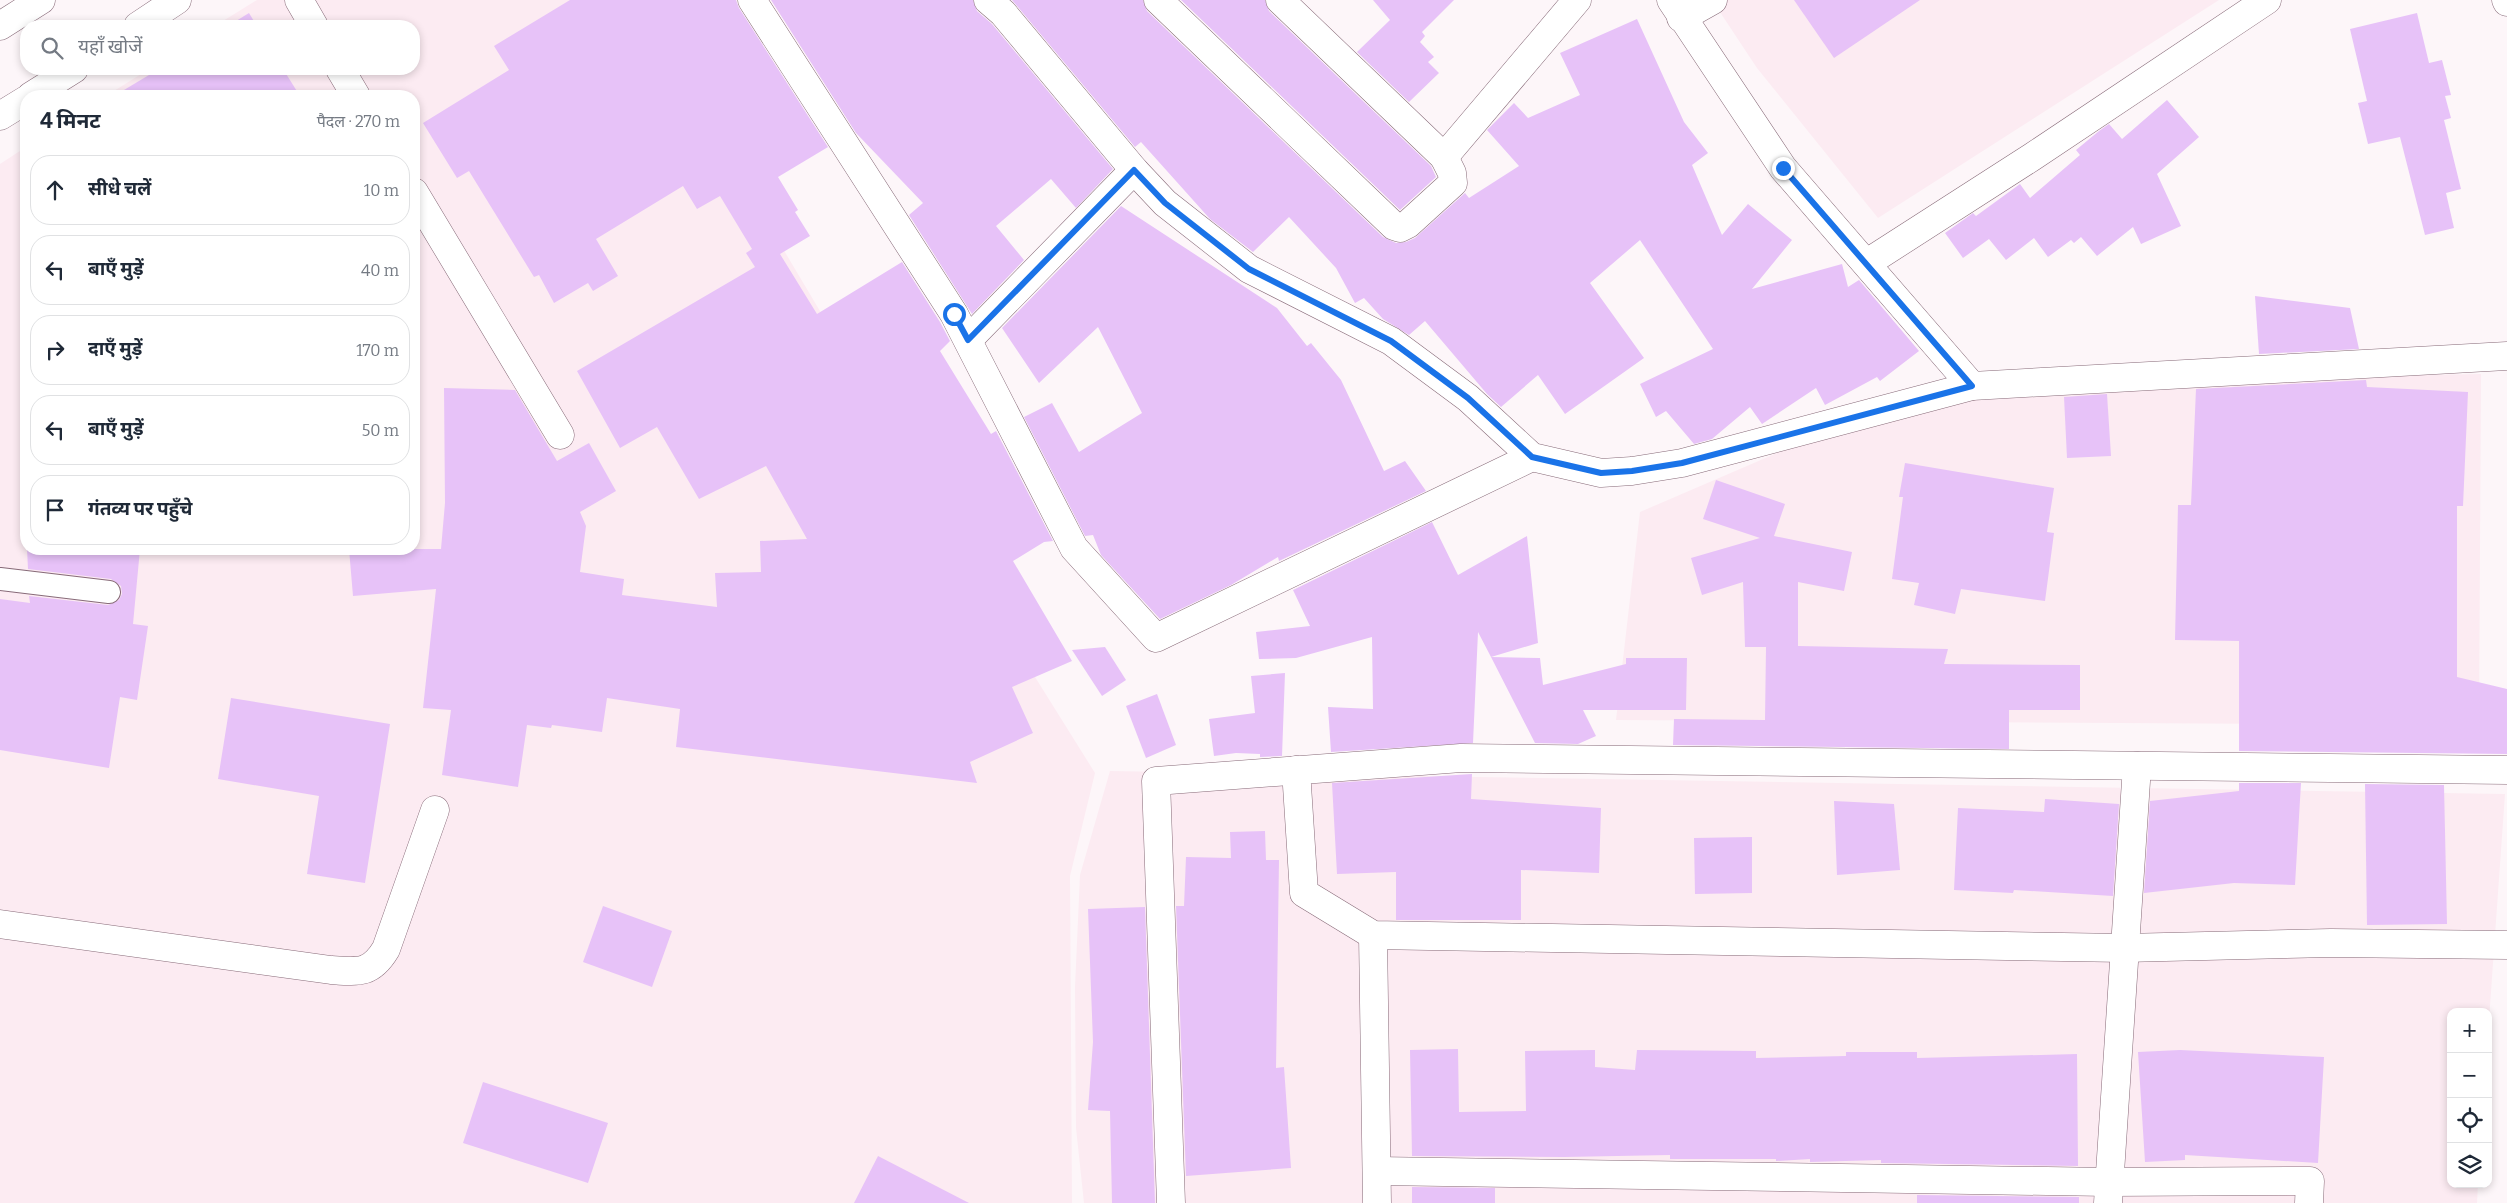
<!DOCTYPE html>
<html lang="hi">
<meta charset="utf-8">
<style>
:root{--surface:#fff;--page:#f6f6f7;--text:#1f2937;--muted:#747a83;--line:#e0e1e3}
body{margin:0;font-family:Bitter,"Noto Sans Devanagari",serif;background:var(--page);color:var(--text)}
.controls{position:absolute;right:15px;bottom:15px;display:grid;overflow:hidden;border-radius:10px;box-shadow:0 2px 8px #0003}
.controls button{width:45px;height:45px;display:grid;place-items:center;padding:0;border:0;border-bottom:1px solid var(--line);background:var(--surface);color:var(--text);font:25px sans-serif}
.stop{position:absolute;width:15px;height:15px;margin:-11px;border:4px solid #1a73e8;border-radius:50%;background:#fff}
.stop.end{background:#1a73e8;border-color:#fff;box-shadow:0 1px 5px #0008}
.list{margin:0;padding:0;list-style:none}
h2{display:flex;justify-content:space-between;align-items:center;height:65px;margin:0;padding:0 20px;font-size:21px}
h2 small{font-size:16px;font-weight:400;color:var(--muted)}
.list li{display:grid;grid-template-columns:32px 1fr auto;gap:15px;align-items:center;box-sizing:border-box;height:70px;margin:0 10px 10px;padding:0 10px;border:1px solid var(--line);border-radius:20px}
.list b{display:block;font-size:19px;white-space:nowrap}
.list em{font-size:16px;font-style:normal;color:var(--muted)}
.icon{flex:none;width:28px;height:28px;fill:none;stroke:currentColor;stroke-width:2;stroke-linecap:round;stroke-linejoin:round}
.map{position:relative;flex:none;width:2507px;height:1203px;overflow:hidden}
.search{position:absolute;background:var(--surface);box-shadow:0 2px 8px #0003;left:20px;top:20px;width:400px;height:55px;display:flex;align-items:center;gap:12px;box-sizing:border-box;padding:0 18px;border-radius:20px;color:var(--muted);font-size:19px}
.panel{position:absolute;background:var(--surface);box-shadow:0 2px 8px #0003;left:20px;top:90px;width:400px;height:465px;border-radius:20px}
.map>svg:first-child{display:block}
.built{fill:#fcebf2}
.building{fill:#e7c2f8}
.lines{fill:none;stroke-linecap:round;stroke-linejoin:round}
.service-casing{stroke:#876a78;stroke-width:24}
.minor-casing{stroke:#876a78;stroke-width:29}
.tertiary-casing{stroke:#876a78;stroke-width:29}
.service{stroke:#fff;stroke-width:22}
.minor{stroke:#fff;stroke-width:28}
.tertiary{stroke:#fff;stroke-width:28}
.route{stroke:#1a73e8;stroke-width:6}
</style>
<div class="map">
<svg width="2507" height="1203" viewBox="0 0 2507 1203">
<rect width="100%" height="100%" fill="#fdf6f9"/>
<!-- built -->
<g class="built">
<polygon points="257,0 635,0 861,380 975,581 1095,773 1070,876 1072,1203 0,1203 0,164 26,147 26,549 414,549 414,96 106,96 149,69 414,69 414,26 215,26"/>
<polygon points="1712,0 2219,0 1878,218 1757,68"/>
<polygon points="2481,374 2479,725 1616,720 1640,512 1938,384"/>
<polygon points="1110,771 2505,794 2488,1034 2488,1012 2451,1012 2451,1184 2478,1184 2477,1203 1084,1203 1076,1128 1075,987 1080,875"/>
</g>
<!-- building -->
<g class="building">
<polygon points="570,0 736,0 739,8 828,147 778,177 798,210 795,212 810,236 780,254 817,314 902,262 940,322 950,341 940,351 991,434 996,431 1053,541 1044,542 1013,561 1072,661 1012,687 1033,733 970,762 977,783 676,747 680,709 607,698 602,732 552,725 551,728 527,725 518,787 442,775 451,710 423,708 436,589 353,596 349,549 441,549 445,503 444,388 515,390 557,461 589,443 616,491 580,512 586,526 580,572 624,579 622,595 717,607 715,573 761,572 760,541 807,539 766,466 699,499 657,427 620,448 577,371 755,267 746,253 752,249 720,196 697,209 683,186 596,239 618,276 593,291 588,283 554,303 539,275 534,277 469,171 457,178 423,123 509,70 494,46"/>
<polygon points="771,0 973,0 977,11 992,24 1113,169 1076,208 1051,179 996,226 1024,260 972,314 909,215 923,203 856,133"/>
<polygon points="1012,0 1143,0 1147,11 1383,237 1396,243 1406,242 1415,238 1465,193 1469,198 1519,166 1487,130 1514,103 1528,118 1580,95 1560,53 1637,19 1684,122 1708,153 1692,165 1722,235 1748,204 1792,240 1752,289 1842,264 1848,287 1859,280 1919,351 1880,381 1877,377 1825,405 1816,388 1762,424 1750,407 1712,439 1694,444 1666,411 1656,417 1640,384 1713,349 1640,240 1590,283 1644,358 1565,414 1538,375 1501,407 1487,394 1425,321 1409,335 1383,319 1364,298 1355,303 1336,268 1289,217 1253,252 1210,219 1141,142 1135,147"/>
<polygon points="1181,0 1265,0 1269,11 1431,166 1436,177 1400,210"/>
<polygon points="1373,0 1454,0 1422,32 1425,36 1420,42 1434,57 1428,62 1439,73 1409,102 1357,52 1390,20"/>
<polygon points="1794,0 1920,0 1834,58"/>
<polygon points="249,13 257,26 228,26"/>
<polygon points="2417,13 2429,63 2442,60 2451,95 2445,96 2451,118 2444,120 2461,189 2446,193 2454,228 2425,235 2400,137 2368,144 2358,103 2367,101 2350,29"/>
<polygon points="159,69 283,69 300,96 114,96"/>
<polygon points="2167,100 2199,137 2157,174 2181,226 2141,244 2133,227 2097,256 2081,237 2074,243 2071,240 2048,257 2034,238 2006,260 1989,239 1963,258 1945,233 1973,213 1976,216 2020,184 2030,198 2080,155 2076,150 2099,131 2109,124 2122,139"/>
<polygon points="1121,206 1277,308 1307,346 1311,343 1341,380 1384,471 1405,461 1426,491 1279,561 1278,557 1231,585 1160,619 1101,555 1093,535 1085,536 1024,417 1052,403 1079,452 1142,413 1098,327 1039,383 1002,328"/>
<polygon points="2255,296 2350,308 2359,349 2259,354"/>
<polygon points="2366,380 2367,387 2468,392 2463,506 2457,506 2457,677 2507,689 2507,754 2239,751 2239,641 2175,640 2178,505 2191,505 2196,389"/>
<polygon points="2107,394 2111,456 2067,458 2064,397"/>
<polygon points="1905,463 2054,488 2047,532 2054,533 2045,601 1961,589 1955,614 1914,605 1919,583 1892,579 1903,497 1899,497"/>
<polygon points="1716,480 1785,504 1774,536 1852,552 1844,591 1798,582 1798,646 1948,649 1944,664 2080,665 2080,710 2009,710 2009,749 1673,745 1674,719 1765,720 1766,647 1745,647 1743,582 1702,595 1691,558 1760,538 1703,519"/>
<polygon points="1432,522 1458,575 1527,536 1538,643 1491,657 1478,632 1473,743 1331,752 1328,707 1373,709 1372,637 1296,658 1259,659 1256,632 1310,626 1293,590"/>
<polygon points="27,549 140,549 133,624 148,626 137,700 120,697 109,768 0,750 0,599 30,603 29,596 108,605 119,600 122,594 121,586 111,579 28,569"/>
<polygon points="1105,647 1126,680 1102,696 1072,650"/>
<polygon points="1491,657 1540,658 1543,685 1626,664 1626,658 1687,658 1686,710 1583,710 1596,736 1578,744 1535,743"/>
<polygon points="1285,673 1282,756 1260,757 1260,754 1236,753 1214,756 1209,719 1255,713 1251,676"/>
<polygon points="1157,694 1176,745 1146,758 1126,706"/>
<polygon points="231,698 390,724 365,883 307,874 319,796 218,779"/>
<polygon points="1472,774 1471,799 1601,808 1599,873 1521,870 1521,920 1396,920 1396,872 1337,874 1332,783"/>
<polygon points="2239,783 2301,783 2295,885 2234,883 2144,893 2150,801 2239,791"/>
<polygon points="2365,784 2444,785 2447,924 2367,925"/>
<polygon points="2045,799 2119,804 2113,896 2014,890 2013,893 1954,890 1958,808 2044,812"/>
<polygon points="1834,801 1894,804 1900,870 1837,875"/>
<polygon points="1265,831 1266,860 1279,860 1276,1068 1284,1067 1291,1168 1186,1176 1176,906 1184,906 1186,857 1231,858 1230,832"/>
<polygon points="1752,837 1752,893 1695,894 1694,838"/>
<polygon points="603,906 672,931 652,987 583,962"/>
<polygon points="1145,907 1155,1203 1112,1203 1110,1111 1088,1110 1093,1042 1088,909"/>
<polygon points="1458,1049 1459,1112 1526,1111 1525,1051 1595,1050 1595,1067 1635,1070 1637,1050 1756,1051 1756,1058 1846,1056 1846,1052 1917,1052 1917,1058 2077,1054 2078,1166 1881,1163 1881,1160 1810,1162 1810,1159 1776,1161 1776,1159 1670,1159 1670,1155 1564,1157 1412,1156 1410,1050"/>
<polygon points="2180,1050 2324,1057 2318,1163 2185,1155 2185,1160 2145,1162 2138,1052"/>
<polygon points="483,1082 608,1123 588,1183 463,1143"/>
<polygon points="878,1156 969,1203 854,1203"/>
<polygon points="1412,1187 1495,1188 1495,1203 1412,1203"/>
<polygon points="1917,1195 2079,1197 2079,1203 1917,1203"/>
</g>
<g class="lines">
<defs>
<polyline id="service" points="0,579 109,592"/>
<g id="minor">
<polyline points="299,0 314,26"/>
<polyline points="752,0 954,314 1074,548 1156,638 1532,457"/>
<polyline points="988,0 1003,13 1134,170 1165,203 1249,269 1391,341 1468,398 1532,457 1601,473 1632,471 1682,463 1972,386 2507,356"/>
<polyline points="1158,0 1394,226 1400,228 1408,224 1453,183 1452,173 1444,157"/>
<polyline points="1280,0 1444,157 1577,0"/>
<polyline points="1671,0 1783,168 1972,386"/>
<polyline points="1681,18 1713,0"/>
<polyline points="340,69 356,96"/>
<polyline points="414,192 560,435"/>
<polyline points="1867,263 2032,157 2267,0"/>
<polyline points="968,340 1134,170"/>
<polyline points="1296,770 1304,893 1373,935 2124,948 2331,943 2507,945"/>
<path d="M0,924L331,970C359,972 371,974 386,949L435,810"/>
<polyline points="1373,935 1377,1203"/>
<polyline points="1377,1171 2108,1182 2310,1181 2309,1203"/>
<polyline points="1171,1203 1156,781 1461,758 2507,770"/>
<polyline points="2108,1203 2137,766"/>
</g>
<g id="tertiary">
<polyline points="2506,0 2507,2"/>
<polyline points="0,26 41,0"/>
<polyline points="138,26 177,0"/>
<polyline points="31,96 74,69"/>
<polyline points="0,116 26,100"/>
</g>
</defs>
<!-- service casing -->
<use href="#service" class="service-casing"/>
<!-- minor casing -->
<use href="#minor" class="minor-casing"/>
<!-- tertiary casing -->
<use href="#tertiary" class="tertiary-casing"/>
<!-- service -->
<use href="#service" class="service"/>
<!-- minor -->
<use href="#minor" class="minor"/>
<!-- tertiary -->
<use href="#tertiary" class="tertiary"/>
</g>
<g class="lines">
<!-- route -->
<polyline class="route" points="954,314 968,340 1134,170 1165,203 1249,269 1391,341 1468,398 1532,457 1601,473 1632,471 1682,463 1972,386 1783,168"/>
</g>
</svg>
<div class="controls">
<button>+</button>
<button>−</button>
<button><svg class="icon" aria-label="locate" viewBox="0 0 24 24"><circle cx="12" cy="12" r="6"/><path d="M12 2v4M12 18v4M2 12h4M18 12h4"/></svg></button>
<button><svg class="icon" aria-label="layers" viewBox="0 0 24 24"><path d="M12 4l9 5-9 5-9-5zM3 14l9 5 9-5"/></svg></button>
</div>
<div class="stop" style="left:954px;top:314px"></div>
<div class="stop end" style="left:1783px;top:168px"></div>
<div class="search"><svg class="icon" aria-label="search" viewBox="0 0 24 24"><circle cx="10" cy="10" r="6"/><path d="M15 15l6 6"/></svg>यहाँ खोजें</div>
<section class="panel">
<h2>4 मिनट<small>पैदल · 270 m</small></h2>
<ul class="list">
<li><svg class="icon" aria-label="ahead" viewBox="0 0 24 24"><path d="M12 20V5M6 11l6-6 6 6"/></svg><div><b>सीधे चलें</b></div><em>10 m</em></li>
<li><svg class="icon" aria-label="left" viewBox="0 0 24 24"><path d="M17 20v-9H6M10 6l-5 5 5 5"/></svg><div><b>बाएँ मुड़ें</b></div><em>40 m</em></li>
<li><svg class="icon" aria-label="right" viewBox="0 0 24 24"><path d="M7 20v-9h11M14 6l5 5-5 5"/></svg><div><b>दाएँ मुड़ें</b></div><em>170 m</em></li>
<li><svg class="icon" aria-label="left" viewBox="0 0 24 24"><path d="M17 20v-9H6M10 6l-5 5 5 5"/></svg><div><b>बाएँ मुड़ें</b></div><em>50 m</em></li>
<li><svg class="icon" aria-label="arrive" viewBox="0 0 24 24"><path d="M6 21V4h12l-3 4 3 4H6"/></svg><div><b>गंतव्य पर पहुँचे</b></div></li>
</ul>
</section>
</div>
